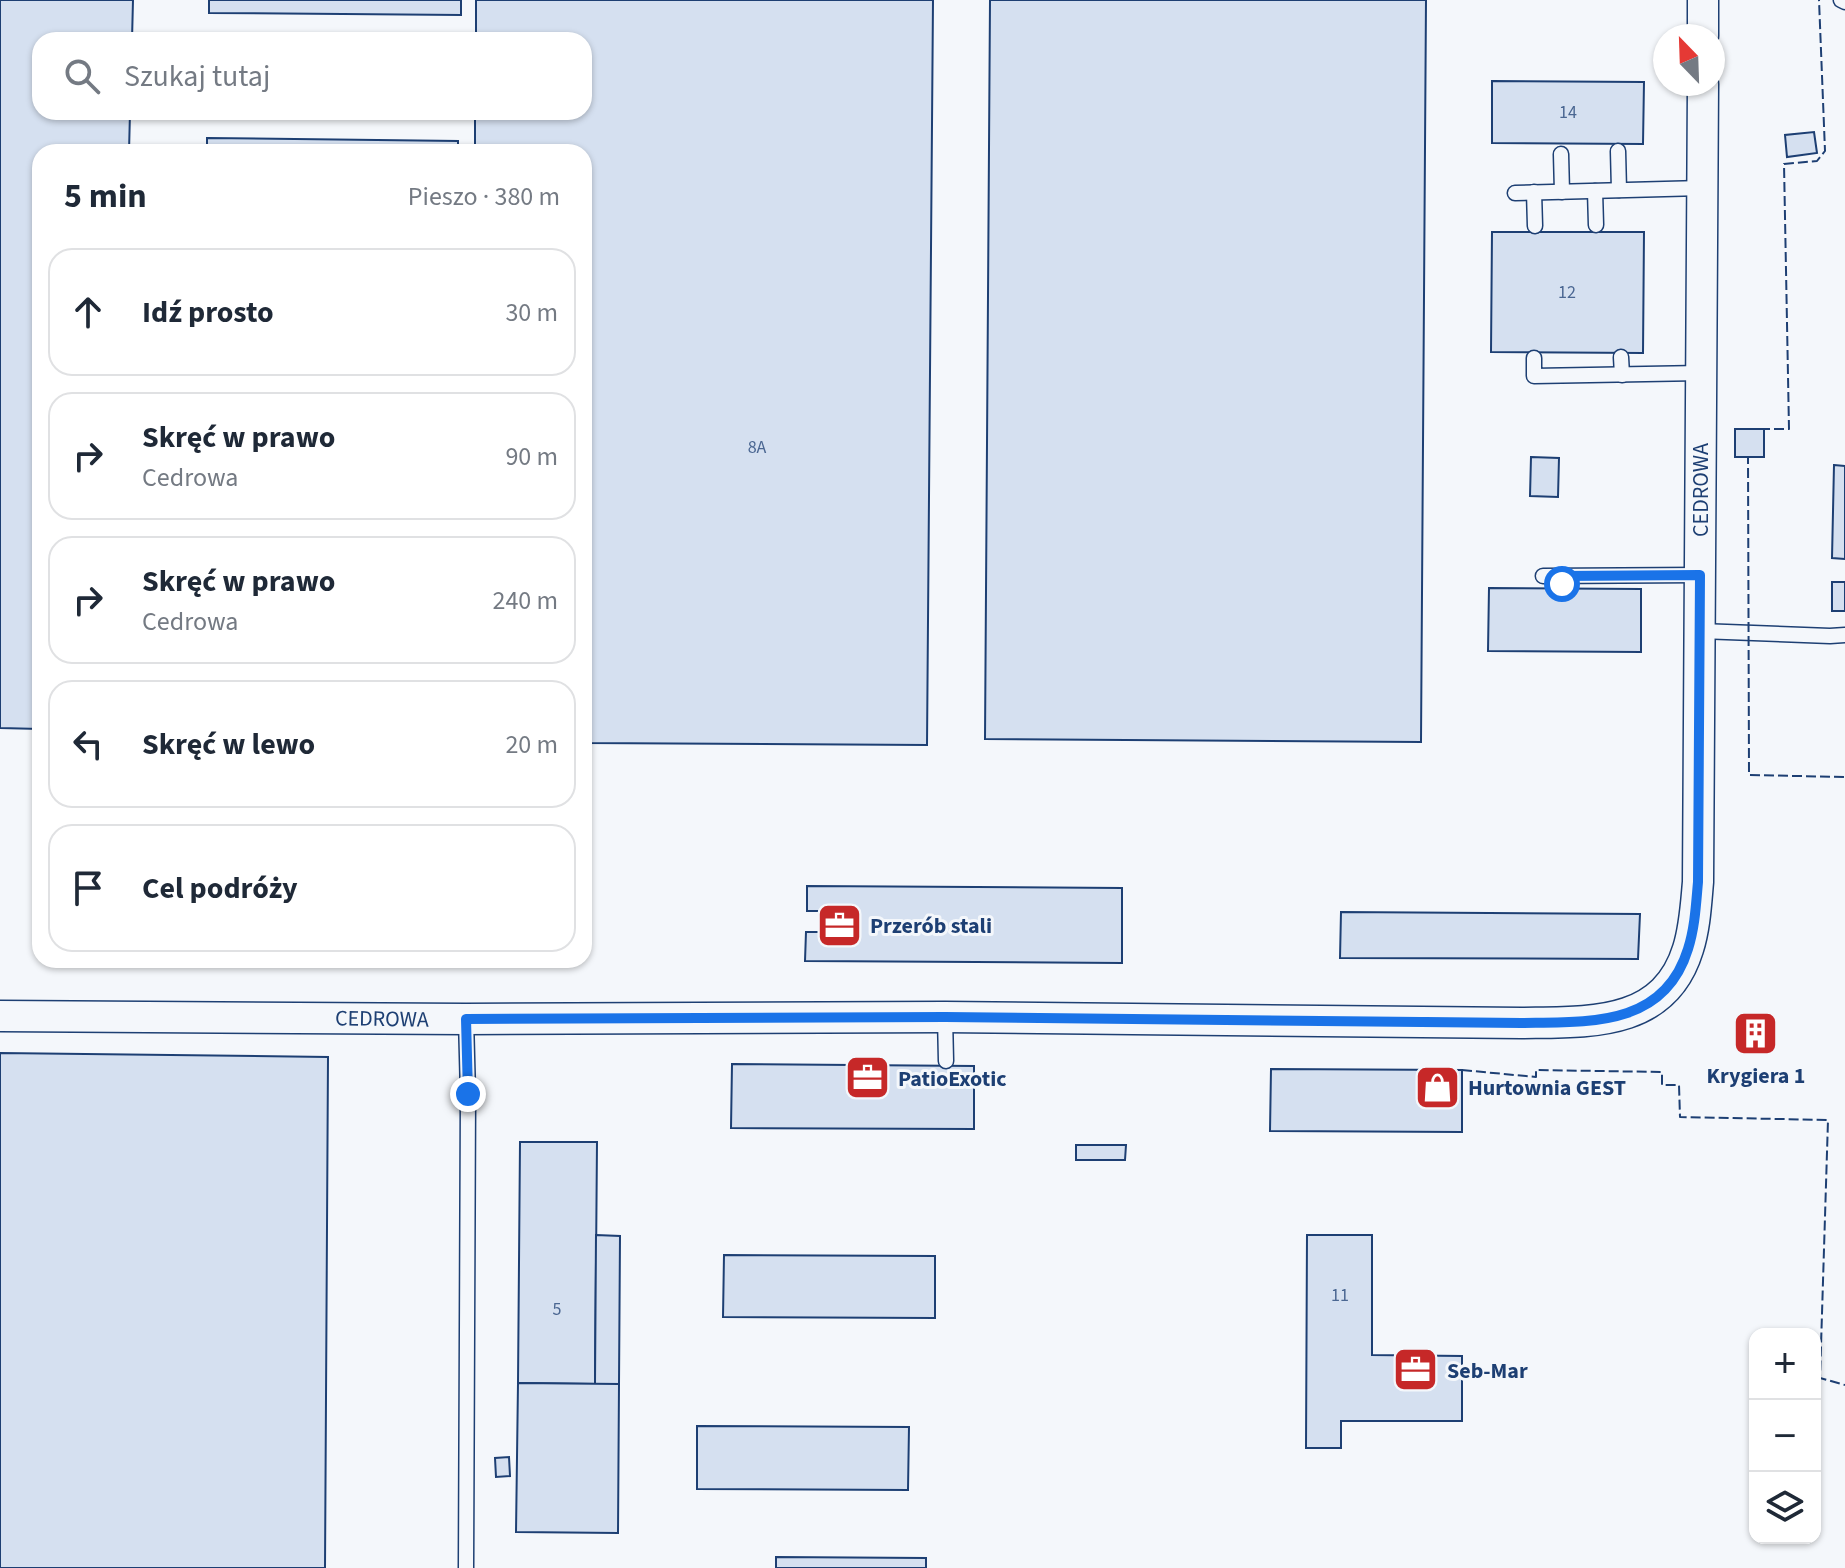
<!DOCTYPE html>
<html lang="pl">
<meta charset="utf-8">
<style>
:root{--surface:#fff;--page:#f2f2f3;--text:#1f2937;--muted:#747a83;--line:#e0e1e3}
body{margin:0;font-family:"Source Sans 3",sans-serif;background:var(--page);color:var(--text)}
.controls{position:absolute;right:24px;bottom:24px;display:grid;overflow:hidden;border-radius:16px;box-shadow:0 2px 6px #0004}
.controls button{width:72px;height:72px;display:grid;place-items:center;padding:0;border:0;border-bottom:2px solid var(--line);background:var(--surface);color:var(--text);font:40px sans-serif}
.compass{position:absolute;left:1653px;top:24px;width:72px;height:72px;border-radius:50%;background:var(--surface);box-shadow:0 2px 6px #0004;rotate:337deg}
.stop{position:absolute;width:24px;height:24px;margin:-18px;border:6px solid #1a73e8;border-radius:50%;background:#fff}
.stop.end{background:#1a73e8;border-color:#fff;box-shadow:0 2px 8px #0008}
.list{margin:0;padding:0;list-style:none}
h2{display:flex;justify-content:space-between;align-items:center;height:104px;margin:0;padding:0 32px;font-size:34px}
h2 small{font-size:26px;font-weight:400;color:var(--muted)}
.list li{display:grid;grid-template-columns:52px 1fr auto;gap:24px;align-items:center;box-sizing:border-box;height:128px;margin:0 16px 16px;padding:0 16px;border:2px solid var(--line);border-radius:24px}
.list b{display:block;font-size:30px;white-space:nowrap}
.list p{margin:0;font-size:26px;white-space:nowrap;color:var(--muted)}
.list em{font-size:26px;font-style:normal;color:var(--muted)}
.icon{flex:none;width:44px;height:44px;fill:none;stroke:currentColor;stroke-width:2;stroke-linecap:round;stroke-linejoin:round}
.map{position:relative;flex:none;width:1845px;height:1568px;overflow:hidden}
.search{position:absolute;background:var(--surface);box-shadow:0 2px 6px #0004;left:32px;top:32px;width:560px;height:88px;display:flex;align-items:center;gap:20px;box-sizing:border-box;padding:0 28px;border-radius:24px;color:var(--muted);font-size:30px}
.panel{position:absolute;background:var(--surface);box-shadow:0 2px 6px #0004;left:32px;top:144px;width:560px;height:824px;border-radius:24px}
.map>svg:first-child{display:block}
.building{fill:#d5e0f0;stroke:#1d3f73;stroke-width:2}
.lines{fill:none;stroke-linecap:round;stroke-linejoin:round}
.service-casing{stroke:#1d3f73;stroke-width:17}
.minor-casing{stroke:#1d3f73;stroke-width:33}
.service{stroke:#f4f7fb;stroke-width:14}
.minor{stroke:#f4f7fb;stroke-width:30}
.fence{stroke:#1d3f73;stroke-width:2;stroke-dasharray:10 4;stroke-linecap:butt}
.route{stroke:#1a73e8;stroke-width:10}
.labels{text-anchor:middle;stroke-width:6;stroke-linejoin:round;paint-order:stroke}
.number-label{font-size:18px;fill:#4b6792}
.street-label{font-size:22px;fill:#1d3f73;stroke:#f4f7fb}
.poi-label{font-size:22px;font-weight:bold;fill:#1d3f73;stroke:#f4f7fb;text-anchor:start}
</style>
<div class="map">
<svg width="1845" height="1568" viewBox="0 0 1845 1568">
<rect width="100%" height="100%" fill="#f4f7fb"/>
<!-- building -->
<g class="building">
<polygon points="0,0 133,0 132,40 40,40 40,112 130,112 129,152 40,152 40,729 0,728"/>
<polygon points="209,0 461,0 461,15 209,13"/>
<polygon points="476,0 933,0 927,745 584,743 584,152 475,152 475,112 584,112 584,40 476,40"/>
<polygon points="990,0 1426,0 1421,742 985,739"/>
<polygon points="1492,81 1644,82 1643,144 1492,143"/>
<polygon points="1814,132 1817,153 1787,157 1785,135"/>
<polygon points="207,138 458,141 458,152 207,152"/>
<polygon points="1492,232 1644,232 1643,353 1491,352"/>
<rect x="1735" y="429" width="29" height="28"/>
<polygon points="1531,457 1559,458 1558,497 1530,496"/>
<polygon points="1834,465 1845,466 1845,559 1832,558"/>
<rect x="1832" y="582" width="13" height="29"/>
<polygon points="1489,588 1641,589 1641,652 1488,651"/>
<polygon points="807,886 1122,888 1122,963 805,961 806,932 826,932 826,911 807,911"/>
<polygon points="1341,912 1640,914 1638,959 1340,958"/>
<polygon points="1750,1018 1764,1019 1763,1049 1749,1049"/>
<polygon points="0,1053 328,1057 325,1568 0,1568"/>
<polygon points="732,1064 974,1066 974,1129 731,1128"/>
<polygon points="1271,1069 1462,1070 1462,1132 1270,1131"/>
<polygon points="520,1142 597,1142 595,1384 518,1383"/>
<polygon points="1076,1145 1126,1145 1125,1160 1076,1160"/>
<polygon points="596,1235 620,1236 619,1384 595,1384"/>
<polygon points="1307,1235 1372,1235 1372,1355 1462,1356 1462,1421 1341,1421 1341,1448 1306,1448"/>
<polygon points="724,1255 935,1256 935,1318 723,1317"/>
<polygon points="518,1383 619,1384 618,1533 516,1532"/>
<polygon points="697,1426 909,1427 908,1490 697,1489"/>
<polygon points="509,1457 510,1476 496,1477 495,1458"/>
<polygon points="776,1557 926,1558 926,1568 776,1568"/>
</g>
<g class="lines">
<defs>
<g id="service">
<polyline points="1841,0 1845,2"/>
<polyline points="1618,151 1619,190"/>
<polyline points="1561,154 1562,192"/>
<polyline points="1595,191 1596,225"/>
<polyline points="1534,192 1535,226"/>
<polyline points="1515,193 1702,188"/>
<polyline points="1621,357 1622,375"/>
<polyline points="1534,358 1534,376 1701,373"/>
<polyline points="1543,576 1700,575"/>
<polyline points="1700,631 1830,636 1845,635"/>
<polyline points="945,1017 946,1061"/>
<polyline points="466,1019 468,1094 466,1568"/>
</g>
<g id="minor">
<polyline points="1703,36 1703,0"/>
<path d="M0,1016L466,1019L945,1017L1522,1023C1589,1022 1664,1027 1688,949C1695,927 1696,904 1698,882L1703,84"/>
</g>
</defs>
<!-- service casing -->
<use href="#service" class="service-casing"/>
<!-- minor casing -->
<use href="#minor" class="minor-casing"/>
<!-- service -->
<use href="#service" class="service"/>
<!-- minor -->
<use href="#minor" class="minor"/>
<!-- fence -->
<g class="fence">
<polyline points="1764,433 1764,429 1789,429 1784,164 1817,161 1825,151 1819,0"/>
<polyline points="1751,457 1748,457 1749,775 1845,777"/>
<polyline points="1462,1070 1536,1077 1536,1070 1662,1072 1662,1085 1679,1085 1680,1117 1828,1120 1820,1378 1845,1385"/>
</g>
</g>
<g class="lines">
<!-- route -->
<path class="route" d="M468,1094L466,1019L945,1017L1522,1023C1589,1022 1664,1027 1688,949C1695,927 1696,904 1698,882L1700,575L1562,576V584"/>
</g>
<!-- icons -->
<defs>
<symbol id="office-square" viewBox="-11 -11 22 22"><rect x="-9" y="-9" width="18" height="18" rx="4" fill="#c62828" stroke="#f4f7fb"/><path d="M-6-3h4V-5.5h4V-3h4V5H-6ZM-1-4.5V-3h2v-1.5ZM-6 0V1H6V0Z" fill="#fff"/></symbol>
<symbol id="building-square" viewBox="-11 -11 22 22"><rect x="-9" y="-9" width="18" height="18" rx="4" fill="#c62828" stroke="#f4f7fb"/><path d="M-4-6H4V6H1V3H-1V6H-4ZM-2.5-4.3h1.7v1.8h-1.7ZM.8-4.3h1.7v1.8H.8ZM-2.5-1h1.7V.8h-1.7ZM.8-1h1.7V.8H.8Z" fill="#fff"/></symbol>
<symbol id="shop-square" viewBox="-11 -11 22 22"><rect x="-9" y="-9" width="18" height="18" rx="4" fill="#c62828" stroke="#f4f7fb"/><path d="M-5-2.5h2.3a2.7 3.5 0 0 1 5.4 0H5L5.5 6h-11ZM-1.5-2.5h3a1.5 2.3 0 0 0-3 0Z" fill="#fff"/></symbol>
</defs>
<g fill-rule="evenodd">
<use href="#office-square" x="814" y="900" width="51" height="51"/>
<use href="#building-square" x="1730" y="1008" width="51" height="51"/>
<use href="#office-square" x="842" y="1052" width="51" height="51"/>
<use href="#shop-square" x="1412" y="1062" width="51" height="51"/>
<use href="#office-square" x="1390" y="1344" width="51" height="51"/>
</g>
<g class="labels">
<!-- number labels -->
<g class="number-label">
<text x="1568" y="118">14</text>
<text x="1567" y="298">12</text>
<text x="757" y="453">8A</text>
<text x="1340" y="1301">11</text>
<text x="557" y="1315">5</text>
</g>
<!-- street labels -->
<g class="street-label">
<text transform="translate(1700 490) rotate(-90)" y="8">CEDROWA</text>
<text transform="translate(382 1018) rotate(1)" y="8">CEDROWA</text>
</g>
<!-- poi labels -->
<g class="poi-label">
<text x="870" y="933">Przerób stali</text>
<text x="1756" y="1083" text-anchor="middle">Krygiera 1</text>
<text x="898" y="1086">PatioExotic</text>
<text x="1468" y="1095">Hurtownia GEST</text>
<text x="1447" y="1378">Seb-Mar</text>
</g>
</g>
</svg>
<div class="controls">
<button>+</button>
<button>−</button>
<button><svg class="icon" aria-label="layers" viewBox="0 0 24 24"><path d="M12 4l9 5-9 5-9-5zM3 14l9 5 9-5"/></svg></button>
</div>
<svg class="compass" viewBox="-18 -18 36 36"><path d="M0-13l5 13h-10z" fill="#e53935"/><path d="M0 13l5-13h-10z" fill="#747a83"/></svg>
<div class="stop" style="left:1562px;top:584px"></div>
<div class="stop end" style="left:468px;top:1094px"></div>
<div class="search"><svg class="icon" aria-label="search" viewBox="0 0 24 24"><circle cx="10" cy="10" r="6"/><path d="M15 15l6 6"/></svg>Szukaj tutaj</div>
<section class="panel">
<h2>5 min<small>Pieszo · 380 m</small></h2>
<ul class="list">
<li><svg class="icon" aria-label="ahead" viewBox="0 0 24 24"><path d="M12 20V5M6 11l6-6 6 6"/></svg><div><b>Idź prosto</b></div><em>30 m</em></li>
<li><svg class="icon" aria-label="right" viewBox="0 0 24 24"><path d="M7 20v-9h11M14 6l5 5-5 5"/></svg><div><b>Skręć w prawo</b><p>Cedrowa</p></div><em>90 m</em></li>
<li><svg class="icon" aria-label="right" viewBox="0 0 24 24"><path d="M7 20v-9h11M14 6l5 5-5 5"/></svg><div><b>Skręć w prawo</b><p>Cedrowa</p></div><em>240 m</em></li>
<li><svg class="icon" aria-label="left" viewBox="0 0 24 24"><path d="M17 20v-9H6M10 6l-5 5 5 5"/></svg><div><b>Skręć w lewo</b></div><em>20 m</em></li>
<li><svg class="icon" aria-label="arrive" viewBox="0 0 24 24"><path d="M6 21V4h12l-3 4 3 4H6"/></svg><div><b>Cel podróży</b></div></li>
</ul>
</section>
</div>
